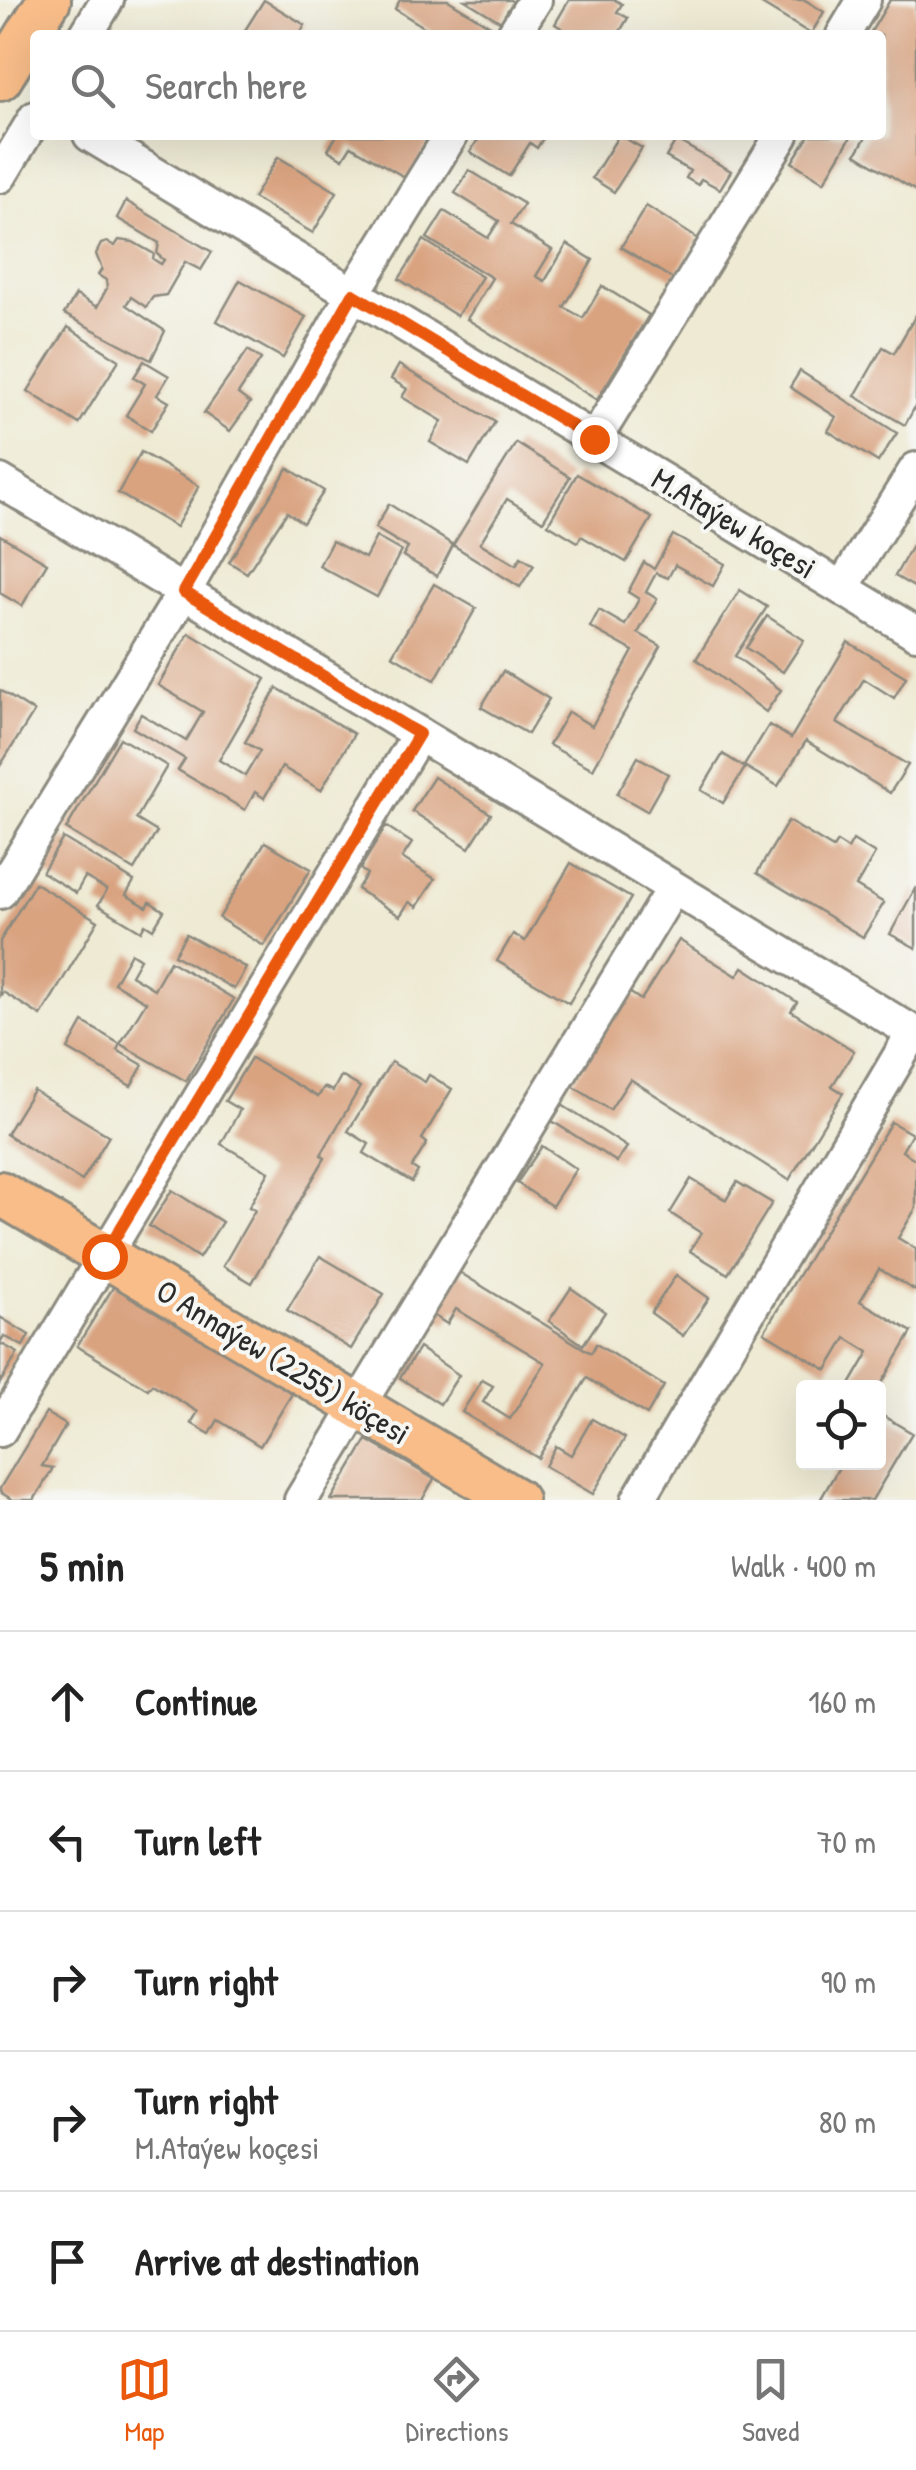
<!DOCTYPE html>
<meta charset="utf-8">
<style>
:root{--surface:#fff;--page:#f6f6f6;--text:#222;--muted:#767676;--line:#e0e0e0;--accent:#ea580c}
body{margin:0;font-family:"Patrick Hand",sans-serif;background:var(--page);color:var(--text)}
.controls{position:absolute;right:30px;bottom:30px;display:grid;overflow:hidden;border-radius:10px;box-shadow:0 10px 40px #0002}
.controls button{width:90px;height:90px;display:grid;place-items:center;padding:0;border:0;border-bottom:2px solid var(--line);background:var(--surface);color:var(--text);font:50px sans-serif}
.stop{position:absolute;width:30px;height:30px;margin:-22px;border:8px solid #ea580c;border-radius:50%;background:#fff}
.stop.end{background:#ea580c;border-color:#fff;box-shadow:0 2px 10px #0008}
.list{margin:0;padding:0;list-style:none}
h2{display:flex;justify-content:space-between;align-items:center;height:130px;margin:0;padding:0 40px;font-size:42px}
h2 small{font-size:32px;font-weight:400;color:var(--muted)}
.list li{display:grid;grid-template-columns:65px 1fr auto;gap:30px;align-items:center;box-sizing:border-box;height:140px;padding:0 40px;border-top:2px solid var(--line)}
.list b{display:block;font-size:38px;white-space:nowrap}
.list p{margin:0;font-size:32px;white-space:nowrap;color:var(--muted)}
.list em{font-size:32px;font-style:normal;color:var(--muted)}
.icon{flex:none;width:55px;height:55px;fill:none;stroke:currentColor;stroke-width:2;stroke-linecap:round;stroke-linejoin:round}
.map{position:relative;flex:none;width:916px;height:1500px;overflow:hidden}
.search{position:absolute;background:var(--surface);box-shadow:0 10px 40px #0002;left:30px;right:30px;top:30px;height:110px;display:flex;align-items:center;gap:25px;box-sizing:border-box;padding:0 35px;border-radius:10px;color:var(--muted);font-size:38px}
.sheet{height:830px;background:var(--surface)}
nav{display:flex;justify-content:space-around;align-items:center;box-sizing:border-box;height:140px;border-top:2px solid var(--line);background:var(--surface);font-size:28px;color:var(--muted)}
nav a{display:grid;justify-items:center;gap:5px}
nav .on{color:var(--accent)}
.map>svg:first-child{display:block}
.building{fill:#d9a380}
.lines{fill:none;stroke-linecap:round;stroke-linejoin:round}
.minor-casing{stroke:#8c8a7f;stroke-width:38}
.major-casing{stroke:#8c8a7f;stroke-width:48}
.minor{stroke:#fff;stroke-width:32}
.major{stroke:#f8bd89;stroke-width:42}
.route{stroke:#ea580c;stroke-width:12}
.labels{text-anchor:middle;stroke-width:8;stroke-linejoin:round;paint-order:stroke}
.street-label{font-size:32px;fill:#2b2b2b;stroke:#f6f6f2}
</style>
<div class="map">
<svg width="916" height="1500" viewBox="0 0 916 1500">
<rect width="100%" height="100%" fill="#f6f6f2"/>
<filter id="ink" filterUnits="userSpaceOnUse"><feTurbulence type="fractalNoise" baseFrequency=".01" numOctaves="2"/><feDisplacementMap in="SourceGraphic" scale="20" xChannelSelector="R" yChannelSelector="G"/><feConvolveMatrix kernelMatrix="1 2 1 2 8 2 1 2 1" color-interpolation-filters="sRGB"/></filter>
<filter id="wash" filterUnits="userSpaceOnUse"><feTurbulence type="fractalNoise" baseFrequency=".0048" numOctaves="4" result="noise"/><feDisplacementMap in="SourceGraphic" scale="40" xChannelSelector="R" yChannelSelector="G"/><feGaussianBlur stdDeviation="2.25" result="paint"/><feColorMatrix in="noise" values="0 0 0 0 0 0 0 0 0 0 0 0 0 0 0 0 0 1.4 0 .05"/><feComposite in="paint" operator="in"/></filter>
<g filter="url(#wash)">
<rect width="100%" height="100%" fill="#eeead3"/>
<g id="blocks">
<!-- building -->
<g class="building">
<polygon points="264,0 305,25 299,35 242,35"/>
<polygon points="400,0 448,0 500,32 498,35 431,35 432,32 395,9"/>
<polygon points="465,0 510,0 513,2 501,22"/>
<polygon points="569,0 615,0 622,4 617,12 628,18 618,35 567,35 568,32 555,24"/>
<polygon points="755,0 805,0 824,12 811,34"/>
<polygon points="890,0 916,0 916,191 856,154 867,135 881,135 881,35 869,35"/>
<polygon points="337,135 416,135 430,143 408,179 351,146 343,159 328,150"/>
<polygon points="481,135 545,135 537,148 530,143 509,176 470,152"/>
<polygon points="619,135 642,148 614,192 592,178"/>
<polygon points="809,135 852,135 824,182 792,162"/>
<polygon points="676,140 731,171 720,189 701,179 698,185 686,178 690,171 666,157"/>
<polygon points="278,157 337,192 313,233 253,198"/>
<polygon points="469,170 524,204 511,224 552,250 536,276 545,281 567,244 593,260 564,307 583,318 602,286 649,315 597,400 467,319 492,278 427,238 444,211 488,238 499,221 455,193"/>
<polygon points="126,201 212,252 201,270 185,262 166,295 153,297 146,307 131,297 126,305 165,331 151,360 64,314 76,295 97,307 107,288 106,280 98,275 102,269 96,254 101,244 107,242 115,246 119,240 133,242 154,254 153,259 161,264 164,260 157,254 159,243 117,218"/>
<polygon points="646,206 698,239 673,279 621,247"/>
<polygon points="424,240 482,277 457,316 399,279"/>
<polygon points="240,280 306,317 283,358 217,321"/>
<polygon points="916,315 916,405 905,425 855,396 883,347 894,353"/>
<polygon points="68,327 119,360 79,424 28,391"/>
<polygon points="248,350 261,359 238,394 250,403 230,431 204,413"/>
<polygon points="144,361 169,376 157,395 169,402 151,431 126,415 145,384 134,377"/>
<polygon points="399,365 495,422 469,465 430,442 442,421 402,397 407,389 391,379"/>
<polygon points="800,371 897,433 878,462 828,431 836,417 790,387"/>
<polygon points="516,443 570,477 543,521 507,499 480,543 516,565 521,557 534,565 520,587 453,545"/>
<polygon points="141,452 199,486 176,527 118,493"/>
<polygon points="288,468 324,491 303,523 287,512 247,573 229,562"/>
<polygon points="577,474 652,518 626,562 581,536 578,542 548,524"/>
<polygon points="389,504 453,545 437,576 403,556 408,548 375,528"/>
<polygon points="0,535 47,563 22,606 0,593"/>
<polygon points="673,535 725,564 713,586 675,565 668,578 656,573 646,592 657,599 638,633 661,646 593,769 549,745 568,712 592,726 633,651 590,627 599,610 625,625 639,599 628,592 644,562 654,569"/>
<polygon points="376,537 401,551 377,597 319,566 332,541 365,558"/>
<polygon points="916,539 916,588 895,576"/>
<polygon points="434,584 476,608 435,680 392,655"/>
<polygon points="740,590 767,607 735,656 781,690 766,712 696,659"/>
<polygon points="767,616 804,640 783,672 746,648"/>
<polygon points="189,633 266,679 219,760 245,776 260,751 245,742 277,688 354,734 321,790 282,767 264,798 255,792 245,810 178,770 185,759 133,728 141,714 186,741 203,712 158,685"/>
<polygon points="848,642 906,677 894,698 864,679 837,723 908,765 890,793 806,741 778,786 744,766 769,725 791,738"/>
<polygon points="503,671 549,699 528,734 481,707"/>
<polygon points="0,690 34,712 0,766"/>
<polygon points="120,738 167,766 136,819 157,832 134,870 66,829"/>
<polygon points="723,754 745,768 723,803 701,790"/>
<polygon points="638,757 668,774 647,811 617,794"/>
<polygon points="434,777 491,814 469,848 412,811"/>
<polygon points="788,821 833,848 837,842 848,849 853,840 875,854 856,886 884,903 863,937 757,873"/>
<polygon points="386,826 412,843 402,858 435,879 417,907 409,902 400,916 357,889 367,874 360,869"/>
<polygon points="63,838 134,881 126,895 147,907 150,902 164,911 153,929 145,924 141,931 98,905 107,890 85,877 76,893 42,872"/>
<polygon points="265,842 311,869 264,946 219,918"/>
<polygon points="571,863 631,898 569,1003 497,961 513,934 525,941"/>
<polygon points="35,883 98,921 41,1016 3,992 0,996 0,941"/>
<polygon points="916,887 916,948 890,934"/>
<polygon points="186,934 246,968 234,989 174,955"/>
<polygon points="679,940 737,976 743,967 797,1002 791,1011 854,1051 832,1086 843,1093 789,1180 630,1079 610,1110 571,1085 629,992 641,1000"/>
<polygon points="131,953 140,959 131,975 154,989 170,961 234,999 186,1081 120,1044 117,1050 143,1065 131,1086 68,1049 83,1022 120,1044 146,1002 114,983"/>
<polygon points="251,1058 318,1097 324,1087 333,1091 341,1076 360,1087 321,1155 325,1158 252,1283 223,1266 255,1210 249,1207 269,1172 221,1144 240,1110 225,1101"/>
<polygon points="391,1062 425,1082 429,1075 452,1089 422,1139 427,1143 412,1167 418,1171 412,1182 364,1153 369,1144 348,1131"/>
<polygon points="33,1090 109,1136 82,1181 6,1134"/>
<polygon points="562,1105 627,1147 617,1162 552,1121"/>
<polygon points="891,1122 912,1134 902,1151 916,1160 916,1208 898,1238 916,1249 916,1291 879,1269 860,1301 912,1332 879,1388 848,1388 869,1352 846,1338 827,1370 764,1332"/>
<polygon points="542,1146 576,1169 552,1206 517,1183"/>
<polygon points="691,1179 726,1200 737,1182 772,1203 728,1274 690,1251 701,1233 670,1213"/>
<polygon points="172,1190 222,1222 199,1258 149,1226"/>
<polygon points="320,1256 384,1294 351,1349 287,1310"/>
<polygon points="459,1272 591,1353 596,1344 664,1386 647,1415 587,1378 538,1458 462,1412 482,1380 493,1386 483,1402 510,1419 545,1363 456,1309 447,1324 433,1315"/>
<polygon points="676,1275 709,1298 683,1336 651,1313"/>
<polygon points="117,1281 295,1389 260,1446 218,1420 210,1434 191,1423 198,1412 152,1384 148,1389 77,1346"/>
<polygon points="571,1288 605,1312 583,1345 549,1321"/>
<polygon points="0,1317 29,1335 23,1346 4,1336 0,1343 18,1353 0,1383"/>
<polygon points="419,1348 459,1375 440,1404 400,1378"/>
<polygon points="46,1413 66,1425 42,1466 53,1468 34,1500 13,1500 0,1492 0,1488"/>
<polygon points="878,1413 912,1433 872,1500 820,1500 842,1462 878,1462"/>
<polygon points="592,1419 625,1438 593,1494 545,1466 556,1446 571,1455"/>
<polygon points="367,1440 434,1479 422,1500 331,1500"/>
</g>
</g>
</g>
<g filter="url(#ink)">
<use href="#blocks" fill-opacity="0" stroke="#8c8a7f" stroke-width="2.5"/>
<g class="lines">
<defs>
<g id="minor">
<polyline points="86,35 107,0"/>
<polyline points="513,35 535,0"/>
<polyline points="843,35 864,0"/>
<polyline points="90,135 916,633"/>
<polyline points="0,176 35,118"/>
<polyline points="595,439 782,135"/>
<polyline points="0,481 916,1034"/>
<polyline points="842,588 916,469"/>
<polyline points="0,892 184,592 353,294 451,135"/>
<polyline points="0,1430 419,734"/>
<polyline points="301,1500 673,888"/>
<polyline points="638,1500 913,1033"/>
</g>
<g id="major">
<polyline points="0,79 49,0"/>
<polyline points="0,1193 516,1500"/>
</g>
</defs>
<!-- minor casing -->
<use href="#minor" class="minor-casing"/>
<!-- major casing -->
<use href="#major" class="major-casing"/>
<!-- minor -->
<use href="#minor" class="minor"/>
<!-- major -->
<use href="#major" class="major"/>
</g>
</g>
<g class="lines" filter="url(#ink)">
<!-- route -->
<polyline class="route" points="104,1256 419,734 184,592 353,294 594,439"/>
</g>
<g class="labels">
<!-- street labels -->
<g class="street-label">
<text transform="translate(734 523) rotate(31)" y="11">M.Ataýew koçesi</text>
<text transform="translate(283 1362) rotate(31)" y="11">O Annaýew (2255) köçesi</text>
</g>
</g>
</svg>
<div class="controls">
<button><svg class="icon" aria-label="locate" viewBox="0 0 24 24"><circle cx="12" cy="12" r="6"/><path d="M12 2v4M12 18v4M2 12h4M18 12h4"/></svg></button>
</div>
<div class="stop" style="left:104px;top:1256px"></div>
<div class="stop end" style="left:594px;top:439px"></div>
<div class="search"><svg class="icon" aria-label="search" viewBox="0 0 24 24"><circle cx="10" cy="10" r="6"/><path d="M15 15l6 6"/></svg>Search here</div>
</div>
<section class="sheet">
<h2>5 min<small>Walk · 400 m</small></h2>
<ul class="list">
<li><svg class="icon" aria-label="ahead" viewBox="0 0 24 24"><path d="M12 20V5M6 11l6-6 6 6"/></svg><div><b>Continue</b></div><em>160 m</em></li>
<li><svg class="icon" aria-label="left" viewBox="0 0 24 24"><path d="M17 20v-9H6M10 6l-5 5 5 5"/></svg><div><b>Turn left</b></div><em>70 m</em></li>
<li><svg class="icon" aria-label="right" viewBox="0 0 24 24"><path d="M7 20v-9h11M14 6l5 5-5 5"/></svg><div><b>Turn right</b></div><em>90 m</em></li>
<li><svg class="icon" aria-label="right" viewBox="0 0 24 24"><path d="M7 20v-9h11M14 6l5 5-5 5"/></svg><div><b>Turn right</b><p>M.Ataýew koçesi</p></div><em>80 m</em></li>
<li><svg class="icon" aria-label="arrive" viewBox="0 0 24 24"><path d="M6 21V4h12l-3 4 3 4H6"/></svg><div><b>Arrive at destination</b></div></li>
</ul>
</section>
<nav>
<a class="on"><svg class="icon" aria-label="map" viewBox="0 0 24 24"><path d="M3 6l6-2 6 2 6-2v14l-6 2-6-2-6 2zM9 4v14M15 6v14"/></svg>Map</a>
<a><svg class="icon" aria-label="directions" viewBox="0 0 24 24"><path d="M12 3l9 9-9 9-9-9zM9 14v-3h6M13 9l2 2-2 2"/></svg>Directions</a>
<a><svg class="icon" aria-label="saved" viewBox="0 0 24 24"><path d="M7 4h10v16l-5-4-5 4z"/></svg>Saved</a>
</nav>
